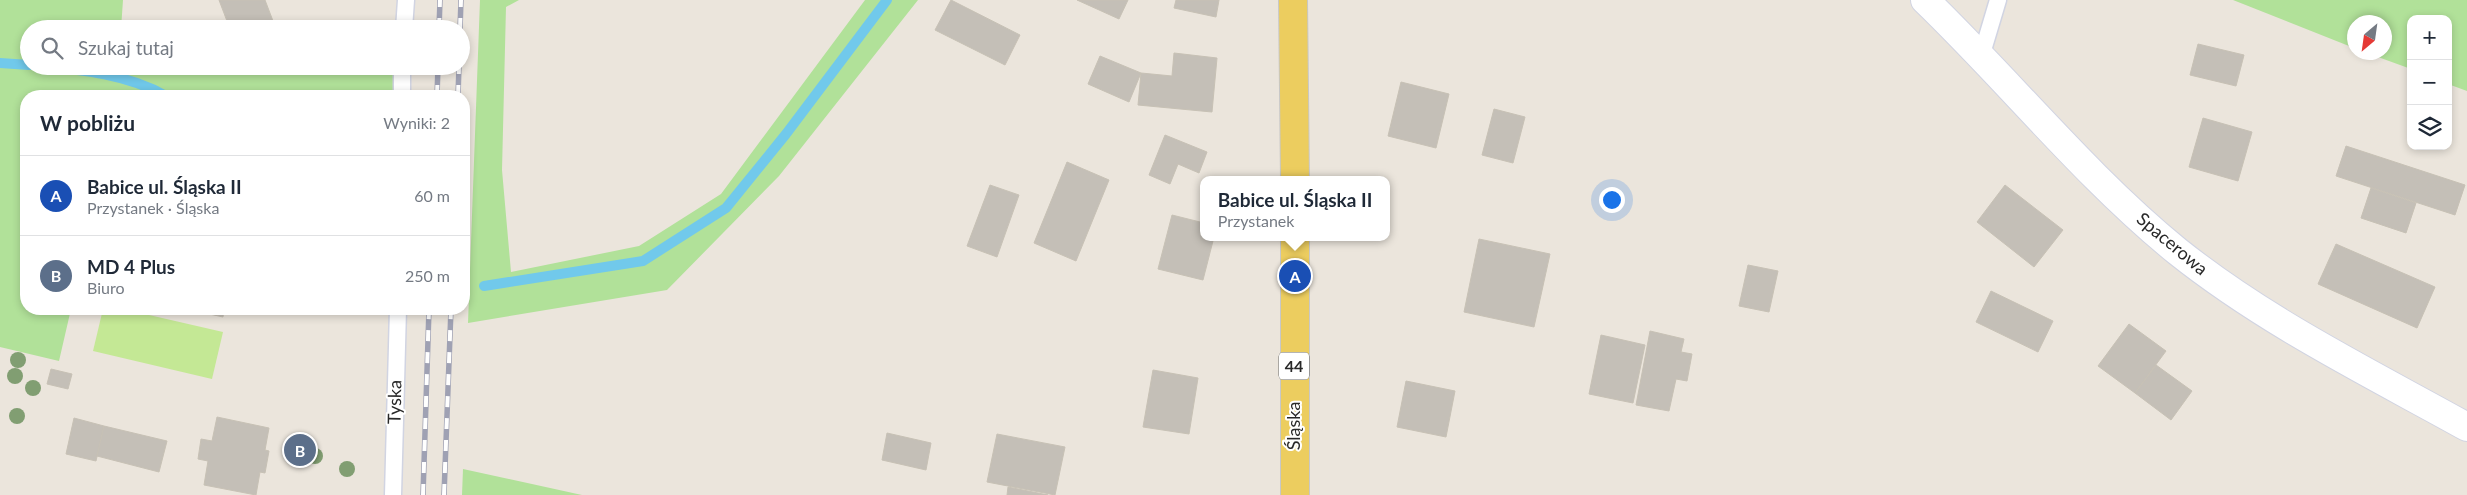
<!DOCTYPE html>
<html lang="pl">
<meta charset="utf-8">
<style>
:root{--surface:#fff;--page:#f6f6f7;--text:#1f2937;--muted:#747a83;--line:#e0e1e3;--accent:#1a73e8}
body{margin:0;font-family:Lato,sans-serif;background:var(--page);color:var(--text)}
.controls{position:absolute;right:15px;top:15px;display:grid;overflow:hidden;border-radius:10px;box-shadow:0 2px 8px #0003}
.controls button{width:45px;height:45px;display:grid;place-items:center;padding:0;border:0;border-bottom:1px solid var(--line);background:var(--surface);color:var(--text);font:25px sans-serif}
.compass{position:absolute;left:2347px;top:15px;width:45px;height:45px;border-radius:50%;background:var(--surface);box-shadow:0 2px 8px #0003;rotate:209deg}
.you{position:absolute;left:1611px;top:199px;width:18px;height:18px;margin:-12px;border:4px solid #fff;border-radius:50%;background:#1a73e8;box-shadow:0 0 0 8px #1a73e833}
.badge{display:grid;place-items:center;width:32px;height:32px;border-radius:50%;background:var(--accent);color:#fff;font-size:16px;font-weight:700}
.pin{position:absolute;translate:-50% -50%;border:2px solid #fff;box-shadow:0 1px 5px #0006}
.popup{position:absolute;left:1200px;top:176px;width:190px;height:65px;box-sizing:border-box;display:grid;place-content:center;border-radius:10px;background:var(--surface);filter:drop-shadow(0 1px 4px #0005);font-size:16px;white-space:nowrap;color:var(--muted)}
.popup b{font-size:19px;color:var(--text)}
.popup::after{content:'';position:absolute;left:50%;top:100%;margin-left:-10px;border:10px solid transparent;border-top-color:var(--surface)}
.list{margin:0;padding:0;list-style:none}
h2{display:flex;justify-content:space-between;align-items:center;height:65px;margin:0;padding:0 20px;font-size:21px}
h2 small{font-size:16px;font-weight:400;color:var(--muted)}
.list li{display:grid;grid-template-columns:32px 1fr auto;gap:15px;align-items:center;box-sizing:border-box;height:80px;padding:0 20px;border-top:1px solid var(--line)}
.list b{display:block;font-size:19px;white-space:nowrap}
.list p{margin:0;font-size:16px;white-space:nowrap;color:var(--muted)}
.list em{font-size:16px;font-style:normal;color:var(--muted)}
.icon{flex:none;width:28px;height:28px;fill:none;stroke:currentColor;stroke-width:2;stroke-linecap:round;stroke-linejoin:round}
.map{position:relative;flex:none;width:2467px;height:495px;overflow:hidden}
.search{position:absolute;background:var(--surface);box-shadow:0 2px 8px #0003;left:20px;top:20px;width:450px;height:55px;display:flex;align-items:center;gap:12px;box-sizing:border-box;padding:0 18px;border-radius:28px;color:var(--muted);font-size:19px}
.panel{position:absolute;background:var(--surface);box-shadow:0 2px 8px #0003;left:20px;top:90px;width:450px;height:225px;border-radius:20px}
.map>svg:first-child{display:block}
.green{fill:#b1e199}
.pitch{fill:#c4e895}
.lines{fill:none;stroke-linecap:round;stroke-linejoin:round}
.stream{stroke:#71c9eb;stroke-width:10}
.building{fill:#c4bfb7;stroke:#c7c1b5}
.lane-casing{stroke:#d1d4e2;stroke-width:19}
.secondary-casing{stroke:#d1d4e2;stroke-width:30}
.primary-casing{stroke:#c7c7c7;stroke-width:30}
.lane{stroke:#fff;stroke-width:16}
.secondary{stroke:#fff;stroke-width:28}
.primary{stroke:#eccd5f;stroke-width:28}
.rail-casing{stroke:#9fa1b3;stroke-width:5.5}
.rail{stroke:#fff;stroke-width:4;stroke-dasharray:11;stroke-linecap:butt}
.tree{fill:#819e72}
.labels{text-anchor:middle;stroke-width:4;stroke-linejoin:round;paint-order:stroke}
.shield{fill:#fff;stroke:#696969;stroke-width:1}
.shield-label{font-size:16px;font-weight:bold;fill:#292929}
.street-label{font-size:18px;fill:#292929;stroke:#fff}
</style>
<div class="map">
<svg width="2467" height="495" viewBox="0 0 2467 495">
<rect width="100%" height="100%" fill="#ebe5dc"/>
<!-- green -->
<g class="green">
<polygon points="0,0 123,0 121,29 29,29 29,66 394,66 393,96 26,96 26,309 71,309 59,361 0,347"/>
<polygon points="480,0 519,0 506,7 502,170 511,272 639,246 721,194 865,0 918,0 779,176 667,290 468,323"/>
<polygon points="2233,0 2467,0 2467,91 2448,84 2448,19 2411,19 2411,69 2367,53 2384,52 2384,22 2354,22 2354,48"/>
<polygon points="463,469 582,495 462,495"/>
</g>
<!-- pitch -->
<polygon class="pitch" points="103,309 123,309 223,332 212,379 93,351"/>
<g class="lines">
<!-- stream -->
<g class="stream">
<polyline points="0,63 29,65"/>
<path d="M39,66C83,70 127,74 166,96"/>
<polyline points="484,286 643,261 726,208 786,134 887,0"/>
</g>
</g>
<!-- building -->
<g class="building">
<polygon points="219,0 265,0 273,21 255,29 230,29"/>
<polygon points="951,0 1020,35 1005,65 935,30"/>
<polygon points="1077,0 1128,0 1119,19"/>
<polygon points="1176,0 1219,0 1216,17 1174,8"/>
<polygon points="2198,44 2244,55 2236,86 2190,75"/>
<polygon points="1174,53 1217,58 1212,112 1138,105 1141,73 1172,76"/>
<polygon points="1100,56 1141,73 1129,102 1088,84"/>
<polygon points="1401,82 1449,94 1436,148 1388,136"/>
<polygon points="1494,109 1525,117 1513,163 1482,155"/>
<polygon points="2203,118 2252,132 2238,181 2189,167"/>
<polygon points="1165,135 1207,152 1199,173 1178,164 1170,184 1149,175"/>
<polygon points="2346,146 2465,185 2455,215 2336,176"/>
<polygon points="1067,162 1109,180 1076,261 1034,243"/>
<polygon points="990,185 1019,195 997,257 967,246"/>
<polygon points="2005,185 2063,230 2034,267 1977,222"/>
<polygon points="2371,188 2416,203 2406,233 2361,218"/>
<polygon points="1172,215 1204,223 1204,237 1214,237 1203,280 1158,269"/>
<polygon points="1479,239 1550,254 1534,327 1464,312"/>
<polygon points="2336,244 2435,287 2417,328 2318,284"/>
<polygon points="1748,265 1778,271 1769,312 1739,306"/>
<polygon points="1991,291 2053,321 2038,352 1976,322"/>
<polygon points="197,309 224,309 223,317 196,311"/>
<polygon points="2129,324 2166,351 2135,393 2098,366"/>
<polygon points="1650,331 1684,339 1681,352 1692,354 1687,381 1676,379 1669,411 1636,405"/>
<polygon points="1601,335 1645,345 1633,403 1589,394"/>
<polygon points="2156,365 2192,391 2171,420 2135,393"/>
<polygon points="51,369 72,374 68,389 47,384"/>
<polygon points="1153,370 1198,378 1189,434 1143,427"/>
<polygon points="1406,381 1455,391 1446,437 1397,427"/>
<polygon points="217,417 269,428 265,450 269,451 265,473 260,472 256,495 204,485 208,461 198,459 201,439 212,441"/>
<polygon points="74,418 104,426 96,461 66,454"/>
<polygon points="104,426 167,441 159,472 97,456"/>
<polygon points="887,433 931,443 926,470 882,460"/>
<polygon points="997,434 1065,447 1055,495 987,482"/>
<polygon points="1008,487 1048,495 1007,495"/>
</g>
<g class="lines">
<defs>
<g id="lane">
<polyline points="404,29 406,0"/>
<polyline points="1981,57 1998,0"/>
<polyline points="402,96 402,66"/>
<polyline points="393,495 398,309"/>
</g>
<path id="secondary" d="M1925,0C2010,82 2085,176 2177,251C2266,322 2368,372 2467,427"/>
<g id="primary">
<polyline points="1293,0 1295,180"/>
<polyline points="1295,495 1295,237"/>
</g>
</defs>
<!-- lane casing -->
<use href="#lane" class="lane-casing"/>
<!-- secondary casing -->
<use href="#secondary" class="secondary-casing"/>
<!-- primary casing -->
<use href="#primary" class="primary-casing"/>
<!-- lane -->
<use href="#lane" class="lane"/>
<!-- secondary -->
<use href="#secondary" class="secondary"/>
<!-- primary -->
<use href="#primary" class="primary"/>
<defs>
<g id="rail">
<polyline points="439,29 440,0"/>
<polyline points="460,29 461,0"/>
<polyline points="437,96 438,66"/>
<polyline points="458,96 459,66"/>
<polyline points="423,495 429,309"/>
<polyline points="444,495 451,309"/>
</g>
</defs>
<!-- rail casing -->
<use href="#rail" class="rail-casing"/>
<!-- rail -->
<use href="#rail" class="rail"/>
</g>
<!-- trees -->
<g class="tree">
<circle cx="18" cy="360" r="8"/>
<circle cx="15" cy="376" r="8"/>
<circle cx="33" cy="388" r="8"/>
<circle cx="17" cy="416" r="8"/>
<circle cx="315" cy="456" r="8"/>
<circle cx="347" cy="469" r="8"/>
</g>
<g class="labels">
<!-- shield labels -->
<rect class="shield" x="1279" y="352.5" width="30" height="27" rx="4"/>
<g class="shield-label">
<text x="1294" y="372">44</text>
</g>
<!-- street labels -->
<g class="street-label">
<text transform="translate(2172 244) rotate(40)" y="6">Spacerowa</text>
<text transform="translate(395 402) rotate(-89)" y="6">Tyska</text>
<text transform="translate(1294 426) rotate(-90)" y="6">Śląska</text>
</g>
</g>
</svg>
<div class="controls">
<button>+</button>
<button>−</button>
<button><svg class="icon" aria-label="layers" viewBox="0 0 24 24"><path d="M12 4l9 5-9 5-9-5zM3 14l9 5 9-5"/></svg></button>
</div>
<svg class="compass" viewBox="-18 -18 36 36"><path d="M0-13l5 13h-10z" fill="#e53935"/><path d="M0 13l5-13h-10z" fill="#747a83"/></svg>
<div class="you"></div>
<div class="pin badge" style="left:1295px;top:276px;background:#1a4fb4">A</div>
<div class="popup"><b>Babice ul. Śląska II</b>Przystanek</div>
<div class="pin badge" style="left:300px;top:450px;background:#5c6f8a">B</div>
<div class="search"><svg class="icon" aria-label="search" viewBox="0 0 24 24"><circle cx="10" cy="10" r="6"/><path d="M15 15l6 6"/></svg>Szukaj tutaj</div>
<section class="panel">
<h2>W pobliżu<small>Wyniki: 2</small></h2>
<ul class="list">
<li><span class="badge" style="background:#1a4fb4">A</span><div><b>Babice ul. Śląska II</b><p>Przystanek · Śląska</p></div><em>60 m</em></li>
<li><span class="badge" style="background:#5c6f8a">B</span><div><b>MD 4 Plus</b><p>Biuro</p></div><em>250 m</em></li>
</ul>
</section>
</div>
